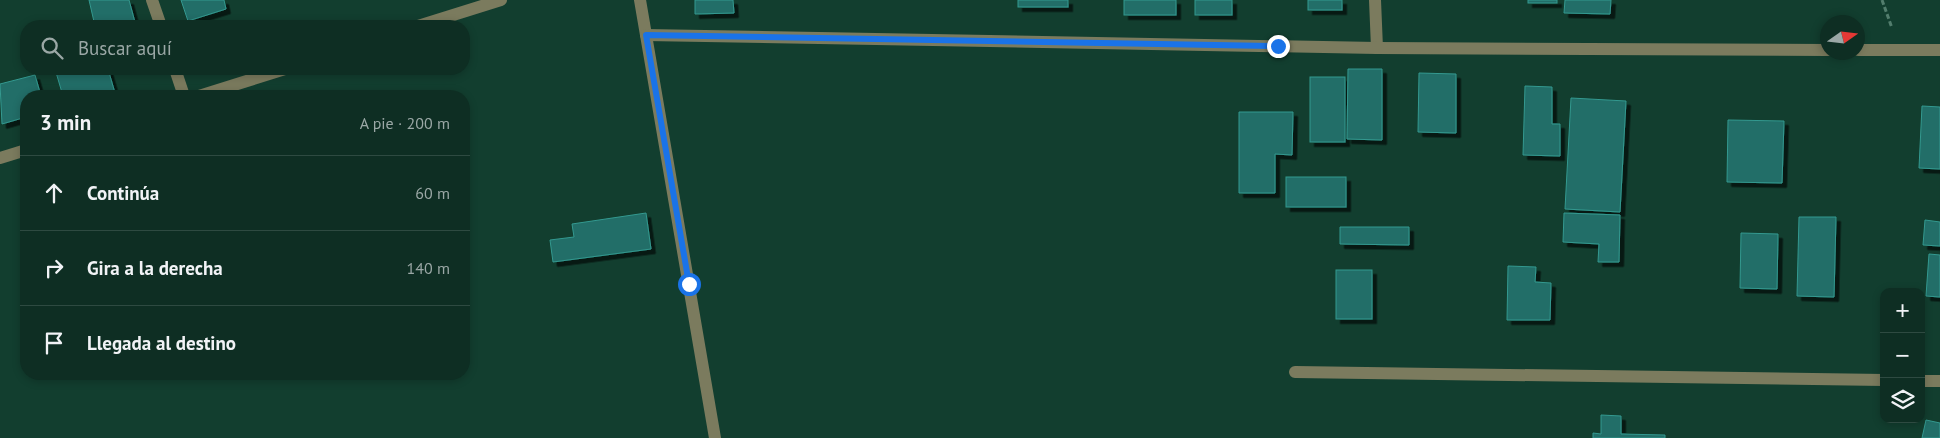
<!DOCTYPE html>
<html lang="es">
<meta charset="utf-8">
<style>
:root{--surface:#0e2e23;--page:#17362b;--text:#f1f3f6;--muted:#9ba8a6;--line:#2e4a41}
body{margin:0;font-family:"PT Sans",sans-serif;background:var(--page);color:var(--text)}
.controls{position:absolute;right:15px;bottom:15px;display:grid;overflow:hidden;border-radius:10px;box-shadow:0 2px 8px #0003}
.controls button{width:45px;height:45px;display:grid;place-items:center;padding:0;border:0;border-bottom:1px solid var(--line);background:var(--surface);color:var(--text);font:25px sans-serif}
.compass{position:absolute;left:1820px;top:15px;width:45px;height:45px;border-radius:50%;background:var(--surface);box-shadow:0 2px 8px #0003;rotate:76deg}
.stop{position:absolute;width:15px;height:15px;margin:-11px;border:4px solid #1a73e8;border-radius:50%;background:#fff}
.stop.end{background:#1a73e8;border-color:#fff;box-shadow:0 1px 5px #0008}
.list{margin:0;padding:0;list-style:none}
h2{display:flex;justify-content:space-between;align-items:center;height:65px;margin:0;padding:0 20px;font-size:21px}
h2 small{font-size:16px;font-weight:400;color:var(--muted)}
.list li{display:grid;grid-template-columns:32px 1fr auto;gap:15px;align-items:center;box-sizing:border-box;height:75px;padding:0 20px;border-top:1px solid var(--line)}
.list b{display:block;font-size:19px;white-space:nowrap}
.list em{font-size:16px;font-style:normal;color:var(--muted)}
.icon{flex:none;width:28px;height:28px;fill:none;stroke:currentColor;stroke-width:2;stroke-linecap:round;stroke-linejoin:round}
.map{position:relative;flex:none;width:1940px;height:438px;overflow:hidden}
.search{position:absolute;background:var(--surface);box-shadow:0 2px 8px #0003;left:20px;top:20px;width:450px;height:55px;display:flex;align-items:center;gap:12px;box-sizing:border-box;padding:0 18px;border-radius:20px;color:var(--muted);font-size:19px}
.panel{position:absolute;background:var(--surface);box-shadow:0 2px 8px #0003;left:20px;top:90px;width:450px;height:290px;border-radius:20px}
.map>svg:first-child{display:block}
.building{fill:#216e67;stroke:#349990;filter:url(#shadow)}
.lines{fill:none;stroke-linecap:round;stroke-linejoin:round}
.path{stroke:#527d6d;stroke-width:3;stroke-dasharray:5 2.5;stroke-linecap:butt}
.minor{stroke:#7b7b5e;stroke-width:12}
.route{stroke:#1a73e8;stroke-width:6}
</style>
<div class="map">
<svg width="1940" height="438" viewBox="0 0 1940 438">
<defs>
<filter id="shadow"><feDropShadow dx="4.5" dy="4.5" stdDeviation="0" flood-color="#0009"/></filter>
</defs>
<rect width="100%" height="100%" fill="#123e2f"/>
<!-- building -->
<g class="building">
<polygon points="89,0 129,0 136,26 95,26"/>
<polygon points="181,0 224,0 226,9 188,21"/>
<polygon points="695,0 733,0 734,13 695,14"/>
<rect x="1018" y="0" width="50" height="7"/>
<rect x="1124" y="0" width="52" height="15"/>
<rect x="1195" y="0" width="37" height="15"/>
<rect x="1308" y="0" width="34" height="10"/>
<rect x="1528" y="0" width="29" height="3"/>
<polygon points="1565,0 1611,0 1610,14 1564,13"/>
<polygon points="55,69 108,69 115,93 102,96 63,96"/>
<polygon points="1348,69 1382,69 1382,140 1347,139"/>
<polygon points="1419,73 1456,74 1456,133 1418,132"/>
<polygon points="35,75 41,96 26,96 26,117 2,124 0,84"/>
<rect x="1310" y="77" width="35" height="65"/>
<polygon points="1525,86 1552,87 1552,124 1560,124 1560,156 1523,155"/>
<polygon points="1571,98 1626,101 1620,212 1565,209"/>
<polygon points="1922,106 1940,107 1940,169 1919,168"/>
<polygon points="1239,112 1293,112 1292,155 1275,154 1275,193 1239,193"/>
<polygon points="1728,120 1784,121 1782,183 1727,182"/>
<rect x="1286" y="177" width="60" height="30"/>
<polygon points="646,213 651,249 553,262 550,240 574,237 572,224"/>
<polygon points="1564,213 1620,215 1619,262 1598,262 1599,244 1563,242"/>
<polygon points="1799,217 1836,217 1834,297 1797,296"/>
<polygon points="1925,220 1940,222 1940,246 1923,245"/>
<polygon points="1340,227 1409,227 1409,245 1340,244"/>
<polygon points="1741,233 1778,234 1777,289 1740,288"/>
<polygon points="1929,254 1940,255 1940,297 1926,296"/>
<polygon points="1508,266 1536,267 1535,282 1551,283 1550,320 1507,320"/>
<rect x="1336" y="270" width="36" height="49"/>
<polygon points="1601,415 1621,416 1621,434 1665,435 1665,438 1593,438 1593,433 1601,434"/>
<polygon points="1926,420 1940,423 1940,438 1922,438"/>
</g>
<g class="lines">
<!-- path -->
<polyline class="path" points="1882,0 1892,28"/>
<!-- minor -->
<g class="minor">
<polyline points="152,0 161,26"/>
<polyline points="640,0 715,438"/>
<polyline points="1375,0 1377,48"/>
<polyline points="418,26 501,0"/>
<polyline points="646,35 1377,48 1828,50"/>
<polyline points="1858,50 1940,50"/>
<polyline points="175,69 184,96"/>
<polyline points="199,96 285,69"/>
<polyline points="0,158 26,150"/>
<polyline points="1295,372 1884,380"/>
<polyline points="1921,381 1940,381"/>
</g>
</g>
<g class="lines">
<!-- route -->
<polyline class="route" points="689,284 646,35 1278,46"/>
</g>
</svg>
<div class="controls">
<button>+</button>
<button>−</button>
<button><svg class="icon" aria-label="layers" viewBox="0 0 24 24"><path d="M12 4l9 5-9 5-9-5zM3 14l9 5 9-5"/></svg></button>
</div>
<svg class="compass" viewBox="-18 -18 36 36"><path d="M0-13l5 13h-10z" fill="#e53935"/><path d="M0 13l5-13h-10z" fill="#9ba8a6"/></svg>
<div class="stop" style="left:689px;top:284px"></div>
<div class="stop end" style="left:1278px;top:46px"></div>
<div class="search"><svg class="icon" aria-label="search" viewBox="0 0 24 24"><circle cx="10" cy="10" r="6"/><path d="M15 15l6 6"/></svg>Buscar aquí</div>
<section class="panel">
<h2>3 min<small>A pie · 200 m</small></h2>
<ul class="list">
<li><svg class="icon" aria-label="ahead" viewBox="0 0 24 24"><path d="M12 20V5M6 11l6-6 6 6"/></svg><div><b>Continúa</b></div><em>60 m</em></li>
<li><svg class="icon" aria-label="right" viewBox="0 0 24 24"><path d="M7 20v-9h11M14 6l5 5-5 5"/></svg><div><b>Gira a la derecha</b></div><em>140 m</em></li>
<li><svg class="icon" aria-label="arrive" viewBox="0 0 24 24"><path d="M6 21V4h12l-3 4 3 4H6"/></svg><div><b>Llegada al destino</b></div></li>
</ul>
</section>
</div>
